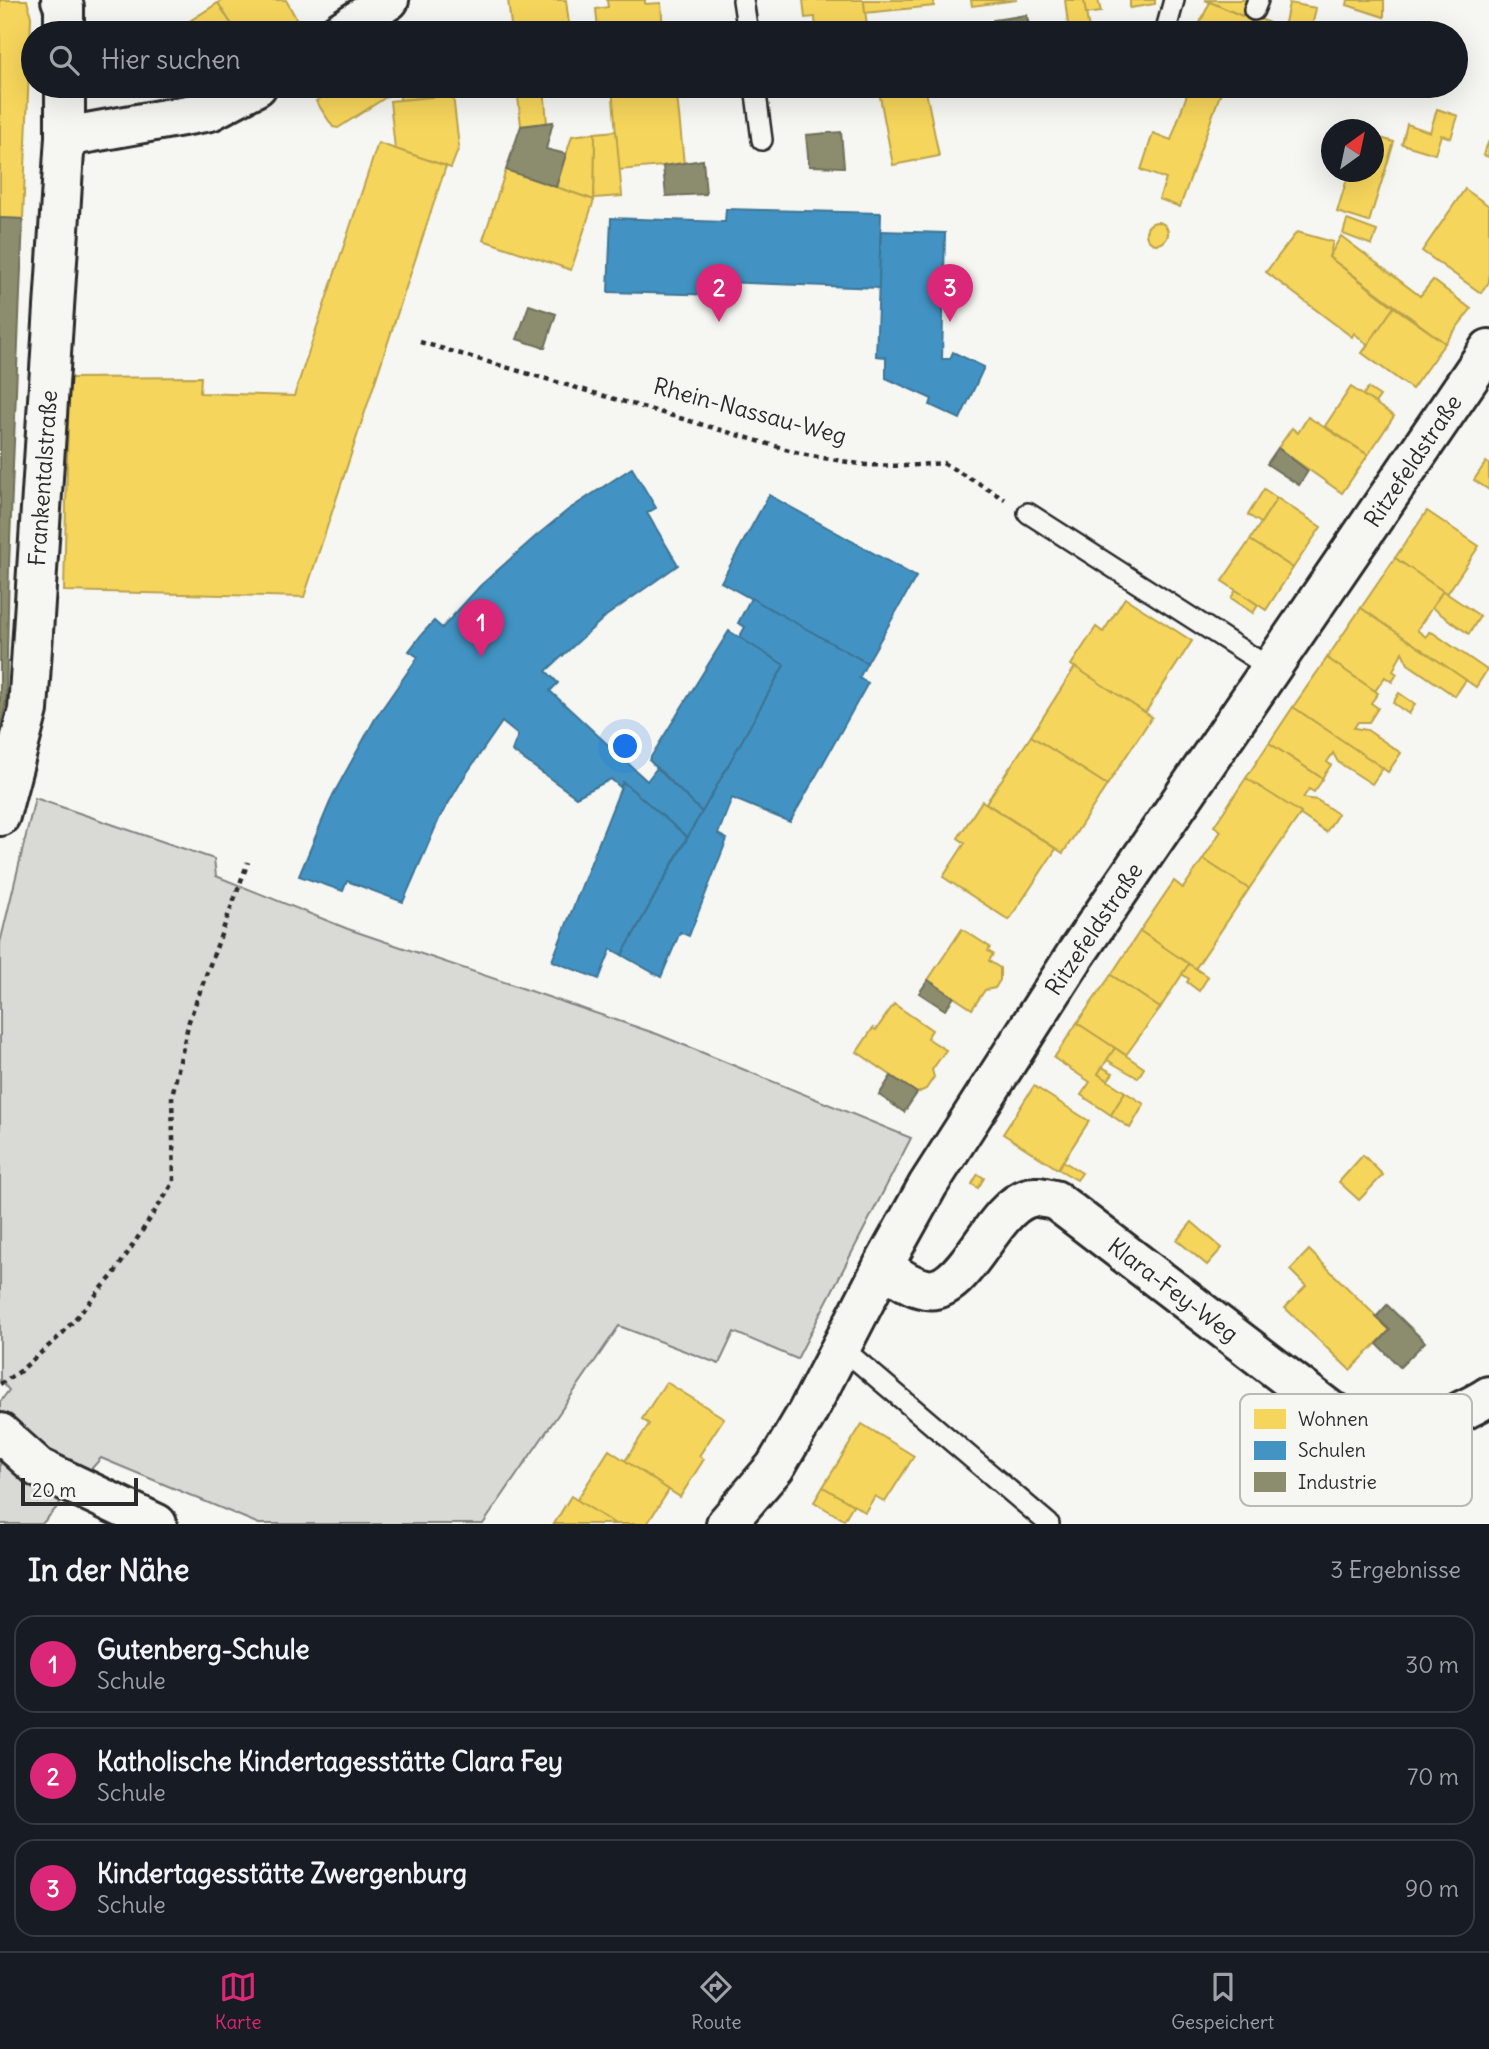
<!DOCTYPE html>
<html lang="de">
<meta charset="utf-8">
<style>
:root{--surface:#171b24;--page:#20242c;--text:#f1f3f6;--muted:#9ea1a6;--line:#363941;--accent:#db2777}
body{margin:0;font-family:Delius,sans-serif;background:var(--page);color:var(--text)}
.compass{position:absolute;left:1321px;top:119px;width:63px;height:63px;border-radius:50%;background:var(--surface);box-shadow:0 7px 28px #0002;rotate:33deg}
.scale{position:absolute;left:21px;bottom:18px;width:117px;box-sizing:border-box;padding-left:7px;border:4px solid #2b2b2b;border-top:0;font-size:19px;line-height:24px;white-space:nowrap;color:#2b2b2b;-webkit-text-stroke:5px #f6f6f2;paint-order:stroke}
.you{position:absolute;left:626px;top:747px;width:24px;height:24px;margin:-18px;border:5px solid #fff;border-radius:50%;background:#1a73e8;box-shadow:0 0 0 10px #1a73e833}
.badge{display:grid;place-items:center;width:46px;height:46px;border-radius:50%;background:var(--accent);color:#fff;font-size:23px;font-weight:700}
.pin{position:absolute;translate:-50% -58px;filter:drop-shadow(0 2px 4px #0008)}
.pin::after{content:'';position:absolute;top:37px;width:24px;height:21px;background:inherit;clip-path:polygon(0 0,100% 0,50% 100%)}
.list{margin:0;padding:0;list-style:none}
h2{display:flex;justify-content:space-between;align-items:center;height:91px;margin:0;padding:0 28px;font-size:30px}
h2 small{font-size:23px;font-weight:400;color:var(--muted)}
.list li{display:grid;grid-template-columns:46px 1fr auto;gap:21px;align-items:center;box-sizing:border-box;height:98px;margin:0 14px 14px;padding:0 14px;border:2px solid var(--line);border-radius:21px}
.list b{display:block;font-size:26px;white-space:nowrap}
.list p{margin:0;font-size:23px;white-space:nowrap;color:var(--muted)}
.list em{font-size:23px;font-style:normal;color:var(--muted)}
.icon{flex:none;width:38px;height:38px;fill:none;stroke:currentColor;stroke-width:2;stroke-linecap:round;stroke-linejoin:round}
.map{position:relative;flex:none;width:1489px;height:1524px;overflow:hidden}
.search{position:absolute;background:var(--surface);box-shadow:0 7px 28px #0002;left:21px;right:21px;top:21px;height:77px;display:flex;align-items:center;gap:18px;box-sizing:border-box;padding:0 24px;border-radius:38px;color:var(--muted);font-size:26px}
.sheet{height:427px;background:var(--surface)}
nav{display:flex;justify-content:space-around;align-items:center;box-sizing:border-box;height:98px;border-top:2px solid var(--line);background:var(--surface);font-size:19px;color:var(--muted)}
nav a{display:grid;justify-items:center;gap:4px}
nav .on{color:var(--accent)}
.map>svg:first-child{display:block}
.green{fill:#d9d9d5;stroke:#828280;stroke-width:2}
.homes{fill:#f6d55c;stroke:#b9a24d;stroke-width:2}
.schools{fill:#4393c3;stroke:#3c7495;stroke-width:2}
.industry{fill:#8c8c6e;stroke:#6f6f5a;stroke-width:2}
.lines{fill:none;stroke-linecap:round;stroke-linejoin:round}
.service-casing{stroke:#2b2b2b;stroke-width:24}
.minor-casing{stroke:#2b2b2b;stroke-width:44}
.path{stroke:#2b2b2b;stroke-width:4.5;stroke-dasharray:5 5;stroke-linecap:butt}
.service{stroke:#f6f6f2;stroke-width:19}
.minor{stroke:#f6f6f2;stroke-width:38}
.labels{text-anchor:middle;stroke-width:7;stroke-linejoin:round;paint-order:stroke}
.street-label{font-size:23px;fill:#2b2b2b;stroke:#f6f6f2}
.key{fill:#f6f6f2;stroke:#b9b9b6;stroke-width:2}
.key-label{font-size:19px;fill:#2b2b2b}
</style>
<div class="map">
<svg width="1489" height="1524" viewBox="0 0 1489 1524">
<rect width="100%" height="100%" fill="#f6f6f2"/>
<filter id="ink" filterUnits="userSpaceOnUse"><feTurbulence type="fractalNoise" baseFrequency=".0143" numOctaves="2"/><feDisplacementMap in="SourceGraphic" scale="14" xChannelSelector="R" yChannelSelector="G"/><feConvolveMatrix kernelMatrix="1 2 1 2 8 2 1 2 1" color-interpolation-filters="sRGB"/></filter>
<g filter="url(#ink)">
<!-- green -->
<polygon class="green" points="35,798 214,859 216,876 348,929 657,1034 911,1138 797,1359 734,1332 719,1364 619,1326 483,1524 259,1524 101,1458 42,1524 0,1524 0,1402 9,1390 0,1380 0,943"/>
<!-- homes -->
<g class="homes">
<polygon points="0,0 27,0 31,17 23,219 0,218"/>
<polygon points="223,0 286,0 297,20 297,23 281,33 237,33 218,3"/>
<polygon points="508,0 566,0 570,33 512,33"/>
<polygon points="607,0 645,0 645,4 661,3 663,31 670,31 670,33 610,33 610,28 598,29 596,9 608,7"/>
<polygon points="803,0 864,0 867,27 842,29 842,33 816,33 815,17 805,18"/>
<polygon points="864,0 934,0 934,6 865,13"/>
<polygon points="971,0 1017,0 972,6"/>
<polygon points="1065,0 1084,0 1089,30 1069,32"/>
<polygon points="1084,0 1098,0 1101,12 1086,14"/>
<polygon points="1130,0 1155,0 1155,4 1130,8"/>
<polygon points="1205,0 1249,0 1242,16"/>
<polygon points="1348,0 1384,0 1384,17 1347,5"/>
<polygon points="1210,2 1242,16 1244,12 1283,29 1283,33 1195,33"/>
<polygon points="218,3 237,33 171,33"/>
<polygon points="1289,3 1316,8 1312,27 1319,28 1318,33 1283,33"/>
<polygon points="341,86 393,86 394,92 338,128 333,127 316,101"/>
<polygon points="399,86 452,86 453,95 400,100"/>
<polygon points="517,86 544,86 547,124 521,126"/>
<polygon points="612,86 676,86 684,164 619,170"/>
<polygon points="878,86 925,86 939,156 893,165"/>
<polygon points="1190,86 1223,86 1180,207 1159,199 1166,179 1141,170 1153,133 1171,140"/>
<polygon points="453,95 459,147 451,168 395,149 390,101"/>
<polygon points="1437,109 1458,116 1451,138 1441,135 1435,154 1402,144 1407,124 1430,132"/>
<polygon points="616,131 622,196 594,198 595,133"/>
<polygon points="595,133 594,198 594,200 556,187 572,136"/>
<polygon points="1374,136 1394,142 1369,222 1337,212 1349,172 1374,172"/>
<polygon points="1489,141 1489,157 1483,155"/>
<polygon points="378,143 446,166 304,597 64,591 69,378 201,377 200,393 294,396"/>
<polygon points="506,170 594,200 571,270 483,240"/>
<polygon points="1465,189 1489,206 1489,282 1481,293 1422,251"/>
<polygon points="1347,220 1377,231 1372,245 1343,234"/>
<circle cx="1157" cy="233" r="11"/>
<polygon points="1297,232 1333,242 1329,257 1394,307 1368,345 1354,333 1352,337 1266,272"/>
<polygon points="1341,236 1420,296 1433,280 1471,309 1445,343 1329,257"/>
<polygon points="1394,307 1445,343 1412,389 1362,353"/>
<polygon points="1351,387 1394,416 1368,455 1325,426"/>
<polygon points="1368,388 1380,396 1375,403 1363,395"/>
<polygon points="1308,417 1368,455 1342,493 1278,448 1292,428 1298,433"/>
<polygon points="1486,462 1489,464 1489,490 1474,480"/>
<polygon points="1264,489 1277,498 1261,523 1248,515"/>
<polygon points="1277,498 1321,527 1293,568 1250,540"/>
<polygon points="1427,511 1479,546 1447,594 1395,558"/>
<polygon points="1250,540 1293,568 1266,610 1222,581"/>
<polygon points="1395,558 1443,591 1417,630 1426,637 1429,632 1433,633 1487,670 1476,687 1361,608"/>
<polygon points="1236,590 1258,605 1253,613 1231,598"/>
<polygon points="1443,591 1480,616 1469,634 1432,608"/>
<polygon points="1125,598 1192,641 1145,713 1071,665 1096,627 1103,632"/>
<polygon points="1361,608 1466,680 1455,696 1408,664 1402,652 1393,671 1397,674 1392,682 1385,677 1375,691 1327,658"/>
<polygon points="1327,658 1378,693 1371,703 1378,708 1369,722 1358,722 1354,728 1367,730 1401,753 1388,772 1293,707"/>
<polygon points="1075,667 1152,717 1107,785 1031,736"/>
<polygon points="1399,693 1415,704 1409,714 1393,703"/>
<polygon points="1293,707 1383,768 1372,784 1338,762 1333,753 1327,762 1331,765 1322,778 1269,743"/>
<polygon points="1031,736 1107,785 1063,853 986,803"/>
<polygon points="1269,743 1323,779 1314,792 1309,789 1303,798 1317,800 1338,814 1326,832 1246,778"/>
<polygon points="1246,778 1301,813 1249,889 1203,859 1221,831 1214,826"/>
<polygon points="982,801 1056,849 1009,920 943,877 965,843 958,838"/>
<polygon points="1203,859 1249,889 1195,969 1140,931 1174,881 1183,888"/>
<polygon points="962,929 990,947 988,951 993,954 989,961 1000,968 1000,980 995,988 985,990 972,1009 928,980"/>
<polygon points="1140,931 1189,964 1160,1008 1111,975"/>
<polygon points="1189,964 1208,977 1199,991 1187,982 1189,979 1182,974"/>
<polygon points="1111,975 1160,1008 1126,1055 1077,1023"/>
<polygon points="894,1004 932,1030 927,1038 946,1050 932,1070 934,1077 926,1089 917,1093 857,1052 873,1028 876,1030"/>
<polygon points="1077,1023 1115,1048 1098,1074 1125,1092 1111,1115 1081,1095 1090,1082 1054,1058"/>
<polygon points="1115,1048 1144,1068 1138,1078 1107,1060"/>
<polygon points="1102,1067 1113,1073 1108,1080 1098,1074"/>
<polygon points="1034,1086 1089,1121 1058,1169 1003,1134"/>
<polygon points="1125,1092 1144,1104 1130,1128 1111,1115"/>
<polygon points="1363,1155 1383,1175 1359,1200 1339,1182"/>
<polygon points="1063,1161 1082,1173 1077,1180 1058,1169"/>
<polygon points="978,1174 984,1178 978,1188 972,1184"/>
<polygon points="1192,1222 1222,1248 1207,1265 1177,1240"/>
<polygon points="1309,1250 1390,1330 1350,1370 1285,1308 1306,1286 1290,1270"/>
<polygon points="666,1382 724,1418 699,1456 704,1459 680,1497 625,1461 649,1424 642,1419"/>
<polygon points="862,1424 914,1456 885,1502 875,1496 865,1512 823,1487"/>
<polygon points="609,1450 669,1490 647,1524 615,1524 577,1500"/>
<polygon points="823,1487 853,1505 844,1520 814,1502"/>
<polygon points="571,1496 577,1500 615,1524 554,1524"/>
</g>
<!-- schools -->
<g class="schools">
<polygon points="726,209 881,213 879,288 723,282 722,295 608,292 611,218 725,222"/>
<polygon points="881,231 945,233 942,359 950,359 953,352 984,367 960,419 930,405 932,399 886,378 886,357 876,356"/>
<polygon points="632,468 656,508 647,513 678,565 606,616 546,671 558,683 550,691 647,781 657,768 702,812 687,837 623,782 620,787 611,779 576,797 512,751 518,735 502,722 464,777 439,819 403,902 347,881 343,891 299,876 333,795 375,719 418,657 409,651 422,634 434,621 442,628 480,586 535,537 568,510"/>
<polygon points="769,495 916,577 867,663 721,582"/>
<polygon points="751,598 867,663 859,678 868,683 790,822 732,798 718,834 727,839 689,936 680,932 661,977 622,955 784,665 739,638 745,627 738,623"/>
<polygon points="729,631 784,665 702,812 649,760"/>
<polygon points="623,782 687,837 622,955 611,949 599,979 552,961"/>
</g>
<!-- industry -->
<g class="industry">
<polygon points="1027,15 1030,33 994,33 993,20"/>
<polygon points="593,86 612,86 612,91 593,92"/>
<polygon points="553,122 546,149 566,154 556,187 506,170 521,126"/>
<polygon points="841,132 844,167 809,166 806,135"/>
<polygon points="703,160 706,194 666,196 663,166"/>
<polygon points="0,218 23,219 9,565 6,701 0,731"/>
<polygon points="529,305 556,314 545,348 517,339"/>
<polygon points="1278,448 1308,471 1299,485 1267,464"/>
<polygon points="928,980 954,997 945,1010 919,993"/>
<polygon points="891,1076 917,1093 904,1112 879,1095"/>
<polygon points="1387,1305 1425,1342 1400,1367 1377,1344 1390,1330 1376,1317"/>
</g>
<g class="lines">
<defs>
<g id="service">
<polyline points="743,0 748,33"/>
<polyline points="1254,10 1258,0"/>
<polyline points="1165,33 1174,0"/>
<polyline points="755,86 762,140"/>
<polyline points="1028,513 1270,668"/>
<polyline points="841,1347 1049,1524"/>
</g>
<g id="minor">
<polyline points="61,0 64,7 64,33"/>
<polyline points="338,33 389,0"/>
<polyline points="65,137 210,111 257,86"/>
<polyline points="0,816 28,710 65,137 65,86"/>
<path d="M883,1266C896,1275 909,1286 926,1289C965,1296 990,1210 1028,1198C1036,1195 1047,1199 1055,1200L1331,1411C1380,1433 1407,1438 1456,1414C1467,1408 1479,1403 1489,1396"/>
<polyline points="0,1433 39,1468 157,1524"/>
<polyline points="726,1524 775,1467 807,1413 883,1266 928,1185 1076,954 1489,349"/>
</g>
</defs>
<!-- service casing -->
<use href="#service" class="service-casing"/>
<!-- minor casing -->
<use href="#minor" class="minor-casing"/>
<!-- path -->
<g class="path">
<polyline points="420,342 806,455 866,465 905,466 943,463 1005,499"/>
<polyline points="0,1384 19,1372 62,1334 114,1274 174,1182 172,1096 189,1021 248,862"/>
</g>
<!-- service -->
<use href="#service" class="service"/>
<!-- minor -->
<use href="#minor" class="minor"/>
</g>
</g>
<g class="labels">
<!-- street labels -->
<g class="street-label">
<text transform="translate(750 411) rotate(15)" y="8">Rhein-Nassau-Weg</text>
<text transform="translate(1413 461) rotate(-56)" y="8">Ritzefeldstraße</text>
<text transform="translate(43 478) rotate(-86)" y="8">Frankentalstraße</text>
<text transform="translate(1094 929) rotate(-56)" y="8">Ritzefeldstraße</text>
<text transform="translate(1173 1290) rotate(37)" y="8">Klara-Fey-Weg</text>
</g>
</g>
<!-- legend -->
<rect x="1240" y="1394" width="232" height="112" rx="10" class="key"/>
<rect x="1254" y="1409" width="32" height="20" fill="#f6d55c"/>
<rect x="1254" y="1441" width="32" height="19" fill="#4393c3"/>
<rect x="1254" y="1472" width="32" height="20" fill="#8c8c6e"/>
<g class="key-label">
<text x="1298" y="1426">Wohnen</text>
<text x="1298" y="1457">Schulen</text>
<text x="1298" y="1489">Industrie</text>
</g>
</svg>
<svg class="compass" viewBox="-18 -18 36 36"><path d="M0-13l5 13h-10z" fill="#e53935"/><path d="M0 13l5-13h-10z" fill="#9ea1a6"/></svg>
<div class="scale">20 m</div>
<div class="you"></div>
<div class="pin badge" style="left:481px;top:657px">1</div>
<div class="pin badge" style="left:719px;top:322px">2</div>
<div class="pin badge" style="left:950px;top:322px">3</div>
<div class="search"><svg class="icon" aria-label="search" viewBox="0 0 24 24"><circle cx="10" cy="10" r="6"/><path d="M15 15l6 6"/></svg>Hier suchen</div>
</div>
<section class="sheet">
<h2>In der Nähe<small>3 Ergebnisse</small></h2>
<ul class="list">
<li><span class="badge">1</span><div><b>Gutenberg-Schule</b><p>Schule</p></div><em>30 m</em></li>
<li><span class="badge">2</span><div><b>Katholische Kindertagesstätte Clara Fey</b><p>Schule</p></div><em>70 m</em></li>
<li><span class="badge">3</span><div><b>Kindertagesstätte Zwergenburg</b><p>Schule</p></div><em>90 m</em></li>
</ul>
</section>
<nav>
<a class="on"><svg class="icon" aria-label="map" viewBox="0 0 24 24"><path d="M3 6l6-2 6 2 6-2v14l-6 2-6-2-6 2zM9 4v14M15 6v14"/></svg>Karte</a>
<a><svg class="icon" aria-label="directions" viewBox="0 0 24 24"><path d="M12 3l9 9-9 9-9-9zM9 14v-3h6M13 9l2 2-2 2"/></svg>Route</a>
<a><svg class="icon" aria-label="saved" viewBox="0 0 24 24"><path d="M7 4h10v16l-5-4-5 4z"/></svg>Gespeichert</a>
</nav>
